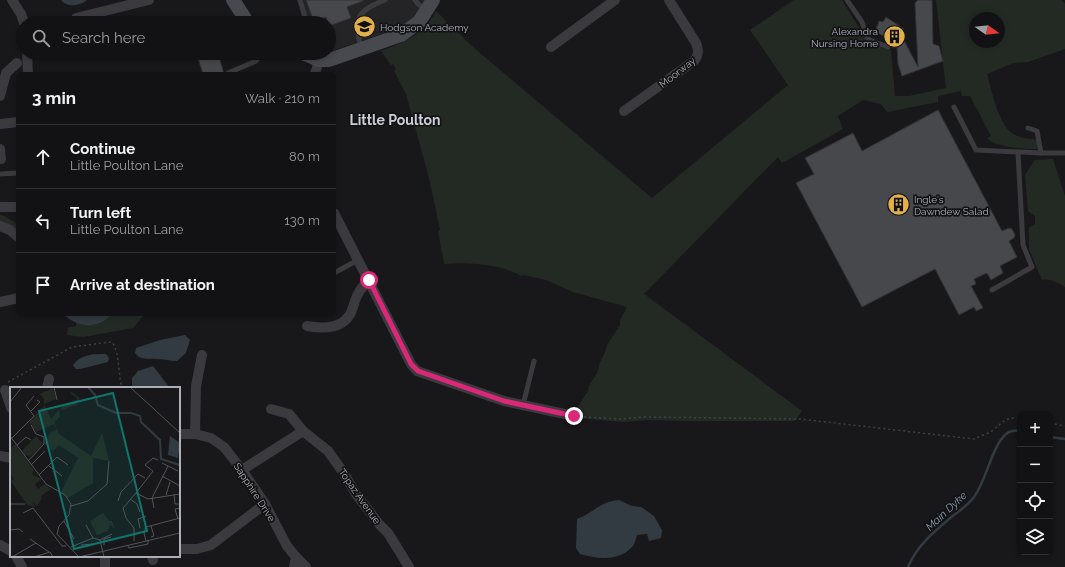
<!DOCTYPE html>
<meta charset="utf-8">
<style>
:root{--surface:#121214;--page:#1f2022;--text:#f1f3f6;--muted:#9c9ea0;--line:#313234}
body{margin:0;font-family:Raleway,sans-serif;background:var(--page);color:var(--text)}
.controls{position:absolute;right:12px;bottom:12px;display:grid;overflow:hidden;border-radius:6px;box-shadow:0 2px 6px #0003}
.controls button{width:36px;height:36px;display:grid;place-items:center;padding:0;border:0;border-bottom:1px solid var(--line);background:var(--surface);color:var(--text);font:20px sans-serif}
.compass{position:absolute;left:969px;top:12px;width:36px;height:36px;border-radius:50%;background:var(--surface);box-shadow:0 2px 6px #0003;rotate:104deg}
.stop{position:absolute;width:12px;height:12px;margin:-9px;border:3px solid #db2777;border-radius:50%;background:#fff}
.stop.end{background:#db2777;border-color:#fff;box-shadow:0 1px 4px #0008}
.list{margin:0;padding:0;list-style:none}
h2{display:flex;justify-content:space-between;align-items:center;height:52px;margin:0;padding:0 16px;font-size:17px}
h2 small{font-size:13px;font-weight:400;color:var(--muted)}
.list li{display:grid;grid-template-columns:26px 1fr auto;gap:12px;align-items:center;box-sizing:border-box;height:64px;padding:0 16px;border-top:1px solid var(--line)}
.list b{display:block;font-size:15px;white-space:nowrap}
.list p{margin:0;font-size:13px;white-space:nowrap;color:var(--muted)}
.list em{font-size:13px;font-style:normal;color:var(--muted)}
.icon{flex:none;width:22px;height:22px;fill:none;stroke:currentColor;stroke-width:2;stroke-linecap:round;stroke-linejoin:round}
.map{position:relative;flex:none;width:1065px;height:567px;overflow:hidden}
.search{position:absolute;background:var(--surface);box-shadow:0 2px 6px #0003;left:16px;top:16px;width:320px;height:44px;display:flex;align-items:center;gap:10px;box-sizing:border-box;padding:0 14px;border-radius:22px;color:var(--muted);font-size:15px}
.panel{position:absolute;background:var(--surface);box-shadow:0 2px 6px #0003;left:16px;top:72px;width:320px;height:244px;border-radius:6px}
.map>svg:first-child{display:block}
.built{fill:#242427}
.green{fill:#232a24;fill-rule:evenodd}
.water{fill:#323b42}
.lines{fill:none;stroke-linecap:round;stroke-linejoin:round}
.stream{stroke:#323b42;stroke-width:2.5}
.building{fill:#47484c;stroke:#323236}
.path{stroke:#404145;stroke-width:1.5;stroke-dasharray:2 3;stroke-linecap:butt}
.lane{stroke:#3a3a3f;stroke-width:5}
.street{stroke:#3a3a3f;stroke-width:10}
.secondary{stroke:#48494e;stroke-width:14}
.route{stroke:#db2777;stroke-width:5}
.labels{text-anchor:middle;stroke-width:3.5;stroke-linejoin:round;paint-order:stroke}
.poi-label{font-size:10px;fill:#acafb8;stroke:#131315;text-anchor:start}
.street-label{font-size:10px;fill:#acafb8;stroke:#131315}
.water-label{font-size:11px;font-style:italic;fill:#869cb0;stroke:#131315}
.district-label{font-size:14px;font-weight:bold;fill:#ccced5;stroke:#131315}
.inset-river{fill:none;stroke:#323b42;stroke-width:2}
.inset-road{fill:none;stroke:#535459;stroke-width:1}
.view{fill:#0f766e;fill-opacity:0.15;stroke:#0f766e;stroke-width:2}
.inset-edge{fill:none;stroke:#acafb8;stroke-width:2}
</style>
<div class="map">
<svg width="1065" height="567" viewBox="0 0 1065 567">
<rect width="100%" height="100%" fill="#18181a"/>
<!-- built -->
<polygon class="built" points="297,0 425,0 416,15 410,21 399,28 329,52 329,23 303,23"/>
<!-- green -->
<g class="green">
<path d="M794,0H842L866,39L876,46L891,50L895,96H909L946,88L936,0H1062L1065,4V49L1028,62L1013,63L987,74C992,91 998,124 1013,134C1020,138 1029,139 1037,140V149C1024,149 994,147 987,138L991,136L970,96H962L961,91L938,96V102L887,112L881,104L863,100L838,116L843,129L782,163L778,157L644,294L802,411L795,421H693L648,420L622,422L578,418L575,411L588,391L589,386L597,373L600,362L605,353L607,345L620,325V320L627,307L573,292L546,280L523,275L522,276C499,264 470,262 444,264L438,231L440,230L429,178L406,94L394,71L396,69L393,64L391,65L381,51C404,43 424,34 436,11L474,48L652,198L788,85L750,30ZM975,18H999V42H975Z"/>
<path d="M1053,159L1065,196V287C1059,283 1049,278 1042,280L1029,249V228L1035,224V216L1028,211L1025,175L1035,160Z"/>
<polygon points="0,215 4,216 18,224 18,234 0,224"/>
<path d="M112,314H141L143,316L133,328L83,337L67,335L68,328L76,326V322C90,328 102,325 112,314Z"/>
</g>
<!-- water -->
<g class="water">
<path d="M61,0H87C80,6 67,8 61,0Z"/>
<path d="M63,314H112C98,330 78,328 63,314Z"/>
<path d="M185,335L190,340L186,353L177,361C170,361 164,359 157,359C148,358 141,361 135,353L136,348L160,340Z"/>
<path d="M106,354L109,358L108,362L80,369H76L73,365C81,354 93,354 106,354Z"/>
<polygon points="153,366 170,388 132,388 132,378 138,371"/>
<path d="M619,500L632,506L641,507L654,516L662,530L661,538L649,541L647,534L637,535C636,538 635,544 633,546C619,562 597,559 580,554L576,548L577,519C594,513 598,502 619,500Z"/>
</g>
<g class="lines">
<!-- stream -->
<g class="stream">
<polyline points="1050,437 1065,439"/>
<path d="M908,567C917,545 936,530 954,515C962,509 971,503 976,494C986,479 993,445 1006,434C1010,431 1015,430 1020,431"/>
</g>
</g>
<!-- building -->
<g class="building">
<polygon points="306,0 363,0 363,1 347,7 351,18 329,26 326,17 314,22"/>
<polygon points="918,0 932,0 933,44 939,46 943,61 902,76 898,64 897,47 882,35 875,32 879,21 883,22 886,17 904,29 900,33 918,67 915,3"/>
<polygon points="202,53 218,53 224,74 203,74 197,55"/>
<polygon points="938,110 1002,231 1009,228 1012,229 1015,235 1014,238 1009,241 1017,257 1000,266 1003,273 991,280 987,273 974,279 976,284 971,286 983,308 976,311 974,307 959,315 935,269 862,307 796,183 814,174 805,158 853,133 862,151"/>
</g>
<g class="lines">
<!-- path -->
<g class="path">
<path d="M8,382L72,347L110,342L113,343C120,357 118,373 122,388"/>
<path d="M584,417L620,419L644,417L800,419L974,439C980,436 987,434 992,431C1003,422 1005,417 1020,418"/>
<polyline points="1050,423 1065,426"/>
</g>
<!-- lane -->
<g class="lane">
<polyline points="300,0 307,23"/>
<polyline points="415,0 418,4 426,10"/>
<polyline points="847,0 862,22 867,37 870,40 888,47"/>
<path d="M361,47C353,18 357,11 385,0"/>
<polyline points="228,73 256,61 262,53"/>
<polyline points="954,107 976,150 1041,153 1065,153"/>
<polyline points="1028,128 1037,131 1041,153"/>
<polyline points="0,174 18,173"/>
<polyline points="334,273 358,260"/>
<polyline points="992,290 1032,267 1023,245 1018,153"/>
<polyline points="523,405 534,361"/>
</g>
<!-- street -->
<g class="street">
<polyline points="12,0 21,14 24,23"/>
<polyline points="76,18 149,0"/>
<polyline points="551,47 615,0"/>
<polyline points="27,53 28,74"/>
<polyline points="315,74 319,60"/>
<polyline points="0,96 6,73 17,63"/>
<path d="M624,111L694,61C699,55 699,50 696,43L669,0"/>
<polyline points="0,124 18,122"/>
<polyline points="0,149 1,159"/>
<polyline points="0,207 18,207"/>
<polyline points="334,213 411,364 417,371 504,401 574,416"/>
<polyline points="0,226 10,230 18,237"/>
<polyline points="0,302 18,298"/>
<path d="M307,326C324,329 345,329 352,310C355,303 355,298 359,292C361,288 366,284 369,280"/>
<polyline points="47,388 49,379"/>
<polyline points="5,390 11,408"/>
<polyline points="271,409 289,414 303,431 328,451 343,472 356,494 379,524 388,533 409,567"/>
<polyline points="179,434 195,434 211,438 224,447 242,470 265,504 287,546 296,557 294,567"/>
<polyline points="195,434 196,386 202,355"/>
<polyline points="0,456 11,458"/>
<polyline points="242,470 303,431"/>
<polyline points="0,545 11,551"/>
<polyline points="179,549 197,549 211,545 265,504"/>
<polyline points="16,556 22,567"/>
<polyline points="105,556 105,567"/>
<polyline points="152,556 153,560"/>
<polyline points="296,557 306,567"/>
</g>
<!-- secondary -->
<g class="secondary">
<polyline points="233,0 248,23"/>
<polyline points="303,53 319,60 329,60 401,35 419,22 433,0"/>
</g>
</g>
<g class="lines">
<!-- route -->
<polyline class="route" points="369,280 411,364 418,371 504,401 574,416"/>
</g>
<!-- icons -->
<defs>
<symbol id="school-disc" viewBox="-11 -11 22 22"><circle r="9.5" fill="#e1b04a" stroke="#131315"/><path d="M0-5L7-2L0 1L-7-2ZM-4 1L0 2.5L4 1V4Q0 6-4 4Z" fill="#111"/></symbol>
<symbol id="building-disc" viewBox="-11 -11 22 22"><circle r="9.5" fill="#e1b04a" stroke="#131315"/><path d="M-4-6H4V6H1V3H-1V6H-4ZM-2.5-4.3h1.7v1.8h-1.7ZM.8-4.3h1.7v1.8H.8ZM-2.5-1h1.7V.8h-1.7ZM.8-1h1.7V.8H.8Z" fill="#111"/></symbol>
</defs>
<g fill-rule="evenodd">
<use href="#school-disc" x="352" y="14" width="25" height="25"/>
<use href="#building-disc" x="882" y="24" width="25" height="25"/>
<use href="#building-disc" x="886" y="192" width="25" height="25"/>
</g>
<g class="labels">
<!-- poi labels -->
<g class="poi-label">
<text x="380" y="31">Hodgson Academy</text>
<text x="878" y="35" text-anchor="end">Alexandra<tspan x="878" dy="12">Nursing Home</tspan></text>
<text x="914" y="203">Ingle's<tspan x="914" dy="12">Dawndew Salad</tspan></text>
</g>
<!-- street labels -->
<g class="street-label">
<text transform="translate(677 72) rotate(-38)" y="4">Moorway</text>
<text transform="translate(255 492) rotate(57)" y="4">Sapphire Drive</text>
<text transform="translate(360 496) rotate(55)" y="4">Topaz Avenue</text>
</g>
<!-- water labels -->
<g class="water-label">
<text transform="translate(946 511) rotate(-43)" y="4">Main Dyke</text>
</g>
<!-- district labels -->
<g class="district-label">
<text x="395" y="125">Little Poulton</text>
</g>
</g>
<!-- overview -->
<g transform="translate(10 387)">
<rect width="170" height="170" fill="#18181a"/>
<path d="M43,1L46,12L34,17L41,32L49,23L50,30L44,35L49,47L81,69L92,46L99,74L83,71V96L58,111L51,105L68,71L49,58L43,64L34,56L41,45L47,43L44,37L26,45L19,35L34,19V12L30,7ZM62,5L70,11L66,18L51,23L53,19L68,12L60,6ZM26,49L33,57L21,69L15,68L12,64ZM5,57L24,83L22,87L31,92L25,97L28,102L35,97L41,102L31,109L32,111L27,119L22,114L25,120L17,118L1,94L4,92L0,86V62ZM93,126L99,134H102L105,142L100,138L98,144L87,148L80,134Z" fill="#232a24"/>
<path d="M160,49L170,56L168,71L158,68Z" fill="#323b42"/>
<path class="inset-river" d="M78,0L85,8L88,18L106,26H121L130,29L131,35L150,53L151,72L170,78"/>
<path class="inset-road" d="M44,0L47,13M120,0L170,46M0,15L12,0M21,24L30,15L27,13M0,49L36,97L55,108L61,117L59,128L49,139L47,147L69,170M2,51L24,29L16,18L24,9M7,58L16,50L21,53M18,74L34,57V50L26,47L21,38M152,76L168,84M21,78L35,64M39,79L52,89M29,88L47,70L58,78M152,89L170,99M126,106L143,84L135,78L143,71L148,73M164,107L165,117H170M156,108L160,95M120,112L127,117L130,125M108,114L111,105L128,87L135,91M0,117H15M61,119L78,114L97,97L99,74M144,121L142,111L158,79M13,126L23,121L52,159H56M168,132L165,122L170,121M54,134L64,152M76,138L83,151L90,153M141,139L144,149L141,150M124,141L116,131L113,121L126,106L138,112L170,107M124,141V154M130,141L128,132L136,129M0,143L9,142L13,145M20,152L39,165M136,154L134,146L136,140L170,131M71,158L84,157M94,158V152L101,150M118,159L119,161L138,157V154M61,160L83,151M2,170L26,156M24,170L40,165L43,170M69,170L170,146M94,170L90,153L102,147"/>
<path class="view" d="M103,6L137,144L64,162L29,24Z"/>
<rect width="170" height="170" class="inset-edge"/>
</g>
</svg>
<div class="controls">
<button>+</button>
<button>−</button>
<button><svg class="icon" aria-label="locate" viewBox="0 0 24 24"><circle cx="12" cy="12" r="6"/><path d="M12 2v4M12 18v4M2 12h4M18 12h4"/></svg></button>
<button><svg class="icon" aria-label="layers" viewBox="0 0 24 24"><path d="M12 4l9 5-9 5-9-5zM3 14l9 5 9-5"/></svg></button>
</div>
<svg class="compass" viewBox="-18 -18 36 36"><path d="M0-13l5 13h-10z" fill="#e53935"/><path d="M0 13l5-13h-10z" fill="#9c9ea0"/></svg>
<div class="stop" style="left:369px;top:280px"></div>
<div class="stop end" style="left:574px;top:416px"></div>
<div class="search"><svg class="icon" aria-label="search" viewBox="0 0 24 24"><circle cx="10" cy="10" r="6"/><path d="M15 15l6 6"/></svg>Search here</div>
<section class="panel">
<h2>3 min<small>Walk · 210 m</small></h2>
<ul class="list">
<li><svg class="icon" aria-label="ahead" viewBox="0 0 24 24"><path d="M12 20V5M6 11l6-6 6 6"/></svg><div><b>Continue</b><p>Little Poulton Lane</p></div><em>80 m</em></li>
<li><svg class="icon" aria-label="left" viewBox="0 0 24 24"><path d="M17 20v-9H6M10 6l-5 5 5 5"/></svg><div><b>Turn left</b><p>Little Poulton Lane</p></div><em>130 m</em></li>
<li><svg class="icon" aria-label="arrive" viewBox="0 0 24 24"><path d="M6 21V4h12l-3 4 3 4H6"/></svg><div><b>Arrive at destination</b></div></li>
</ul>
</section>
</div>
